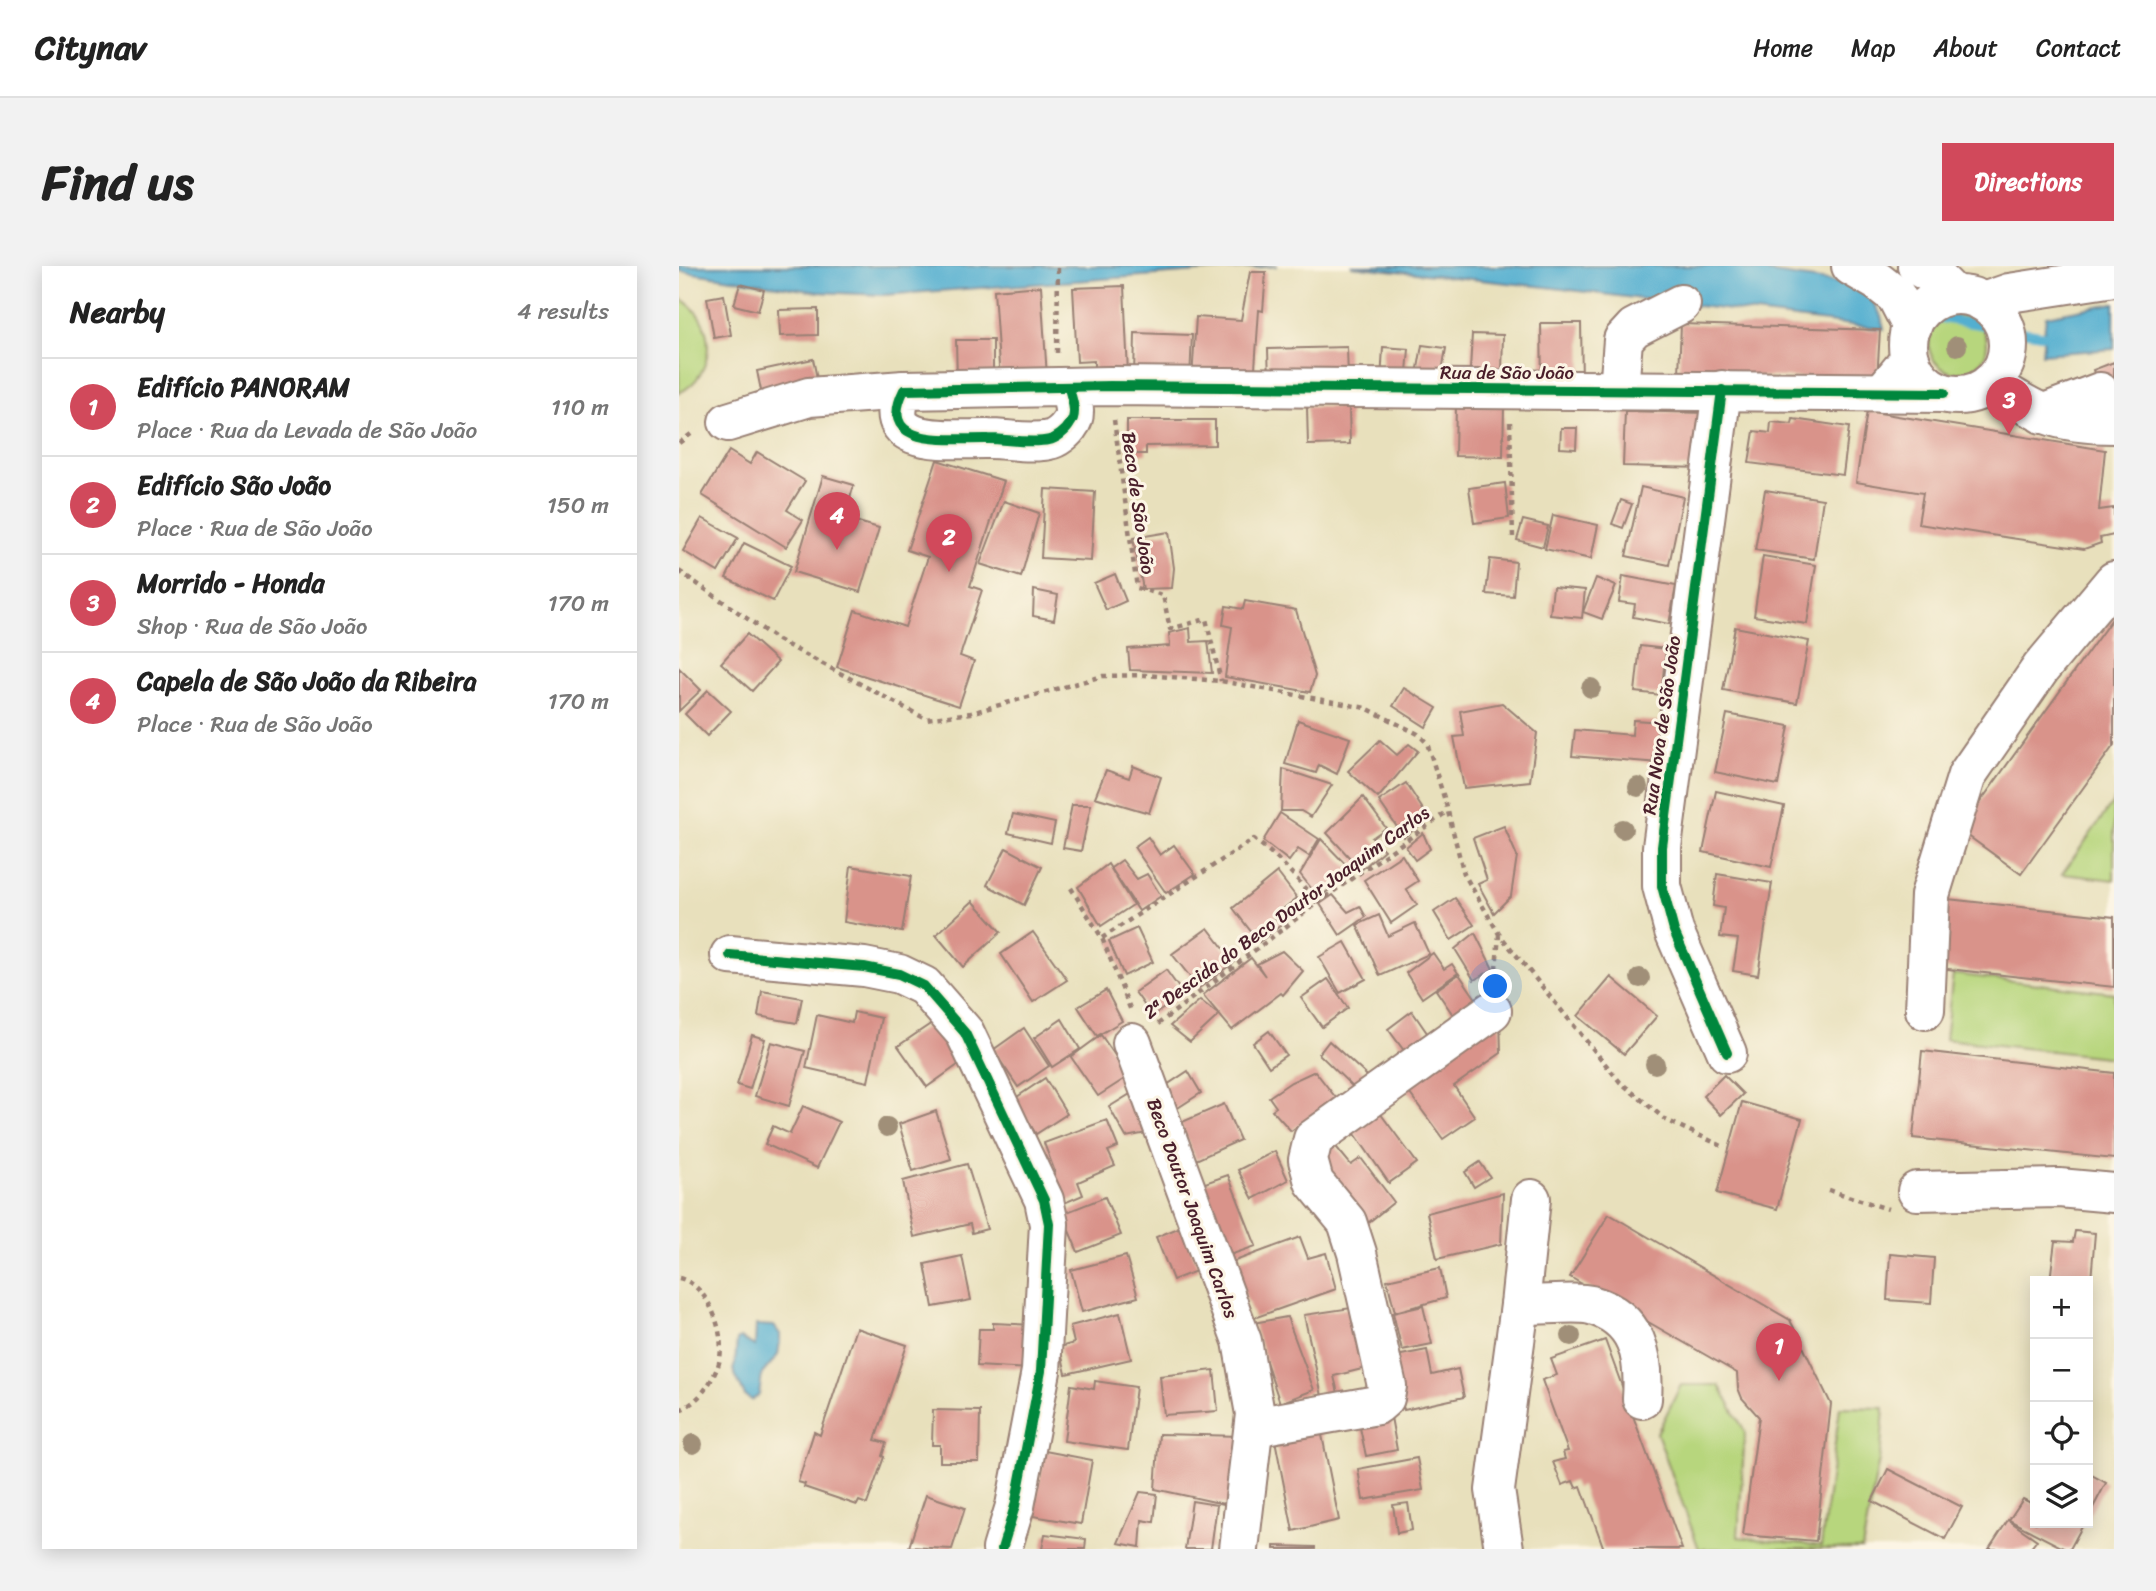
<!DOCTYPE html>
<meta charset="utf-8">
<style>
:root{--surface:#fff;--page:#f2f2f2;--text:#222;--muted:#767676;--line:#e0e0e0;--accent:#d1495b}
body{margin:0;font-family:Sriracha,sans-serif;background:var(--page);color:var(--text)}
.controls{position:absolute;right:21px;bottom:21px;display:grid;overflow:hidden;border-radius:0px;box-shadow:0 4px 18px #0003}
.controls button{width:63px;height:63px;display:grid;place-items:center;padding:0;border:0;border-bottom:2px solid var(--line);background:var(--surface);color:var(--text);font:35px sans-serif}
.you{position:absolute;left:817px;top:721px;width:24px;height:24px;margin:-18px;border:5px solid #fff;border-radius:50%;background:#1a73e8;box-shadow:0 0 0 10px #1a73e833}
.badge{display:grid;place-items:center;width:46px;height:46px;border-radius:50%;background:var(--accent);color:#fff;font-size:23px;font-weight:700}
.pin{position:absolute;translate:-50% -58px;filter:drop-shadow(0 2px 4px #0008)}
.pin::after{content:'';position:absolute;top:37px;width:24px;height:21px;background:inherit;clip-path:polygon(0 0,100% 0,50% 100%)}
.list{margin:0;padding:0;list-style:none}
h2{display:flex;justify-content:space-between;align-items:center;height:91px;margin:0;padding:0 28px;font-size:30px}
h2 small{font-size:23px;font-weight:400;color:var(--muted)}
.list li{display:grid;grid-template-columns:46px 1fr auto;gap:21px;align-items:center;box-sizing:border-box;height:98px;padding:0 28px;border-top:2px solid var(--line)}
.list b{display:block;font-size:26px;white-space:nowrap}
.list p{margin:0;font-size:23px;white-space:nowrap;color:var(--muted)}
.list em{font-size:23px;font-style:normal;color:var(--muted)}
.icon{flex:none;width:38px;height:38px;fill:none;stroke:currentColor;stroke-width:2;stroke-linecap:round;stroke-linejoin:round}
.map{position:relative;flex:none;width:1435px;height:1283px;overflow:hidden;border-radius:0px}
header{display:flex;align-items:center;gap:42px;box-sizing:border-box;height:98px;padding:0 35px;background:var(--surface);border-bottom:2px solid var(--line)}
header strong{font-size:33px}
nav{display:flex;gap:38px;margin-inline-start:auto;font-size:24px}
.intro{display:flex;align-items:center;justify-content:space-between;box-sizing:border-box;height:168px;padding:0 42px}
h1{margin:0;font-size:49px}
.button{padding:18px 32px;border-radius:0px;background:var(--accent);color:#fff;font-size:24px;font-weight:700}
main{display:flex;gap:42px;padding:0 42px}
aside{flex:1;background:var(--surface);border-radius:0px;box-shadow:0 4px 18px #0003}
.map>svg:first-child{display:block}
.green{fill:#b7d67d;stroke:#807a54;stroke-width:2}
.water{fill:#52afd0;stroke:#4e677e;stroke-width:2}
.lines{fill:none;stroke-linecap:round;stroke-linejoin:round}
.stream{stroke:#52afd0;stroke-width:9}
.building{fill:#d9938a}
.minor-casing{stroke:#998074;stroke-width:42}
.major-casing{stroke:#998074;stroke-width:42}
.path{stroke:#998074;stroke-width:4.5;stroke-dasharray:5 5;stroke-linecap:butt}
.minor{stroke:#fff;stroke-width:38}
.major{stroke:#fff;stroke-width:38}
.cycleway-casing{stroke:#fcf5e5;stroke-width:15}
.cycleway{stroke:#00873e;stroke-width:10}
.tree{fill:#a08f78}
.labels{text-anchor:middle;stroke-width:6;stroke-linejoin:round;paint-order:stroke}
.street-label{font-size:19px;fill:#4a1f2b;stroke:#fcf5e5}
</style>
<header>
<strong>Citynav</strong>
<nav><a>Home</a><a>Map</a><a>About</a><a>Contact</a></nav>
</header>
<div class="intro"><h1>Find us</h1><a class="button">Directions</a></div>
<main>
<aside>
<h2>Nearby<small>4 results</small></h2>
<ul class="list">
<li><span class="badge">1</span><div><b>Edifício PANORAM</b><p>Place · Rua da Levada de São João</p></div><em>110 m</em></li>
<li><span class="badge">2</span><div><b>Edifício São João</b><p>Place · Rua de São João</p></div><em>150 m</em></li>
<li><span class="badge">3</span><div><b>Morrido - Honda</b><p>Shop · Rua de São João</p></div><em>170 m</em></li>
<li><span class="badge">4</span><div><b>Capela de São João da Ribeira</b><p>Place · Rua de São João</p></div><em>170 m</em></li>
</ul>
</aside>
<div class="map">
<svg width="1435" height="1283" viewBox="0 0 1435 1283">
<rect width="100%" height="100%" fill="#fcf5e5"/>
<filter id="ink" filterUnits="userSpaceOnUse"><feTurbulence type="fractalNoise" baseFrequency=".0143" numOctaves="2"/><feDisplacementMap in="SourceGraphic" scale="14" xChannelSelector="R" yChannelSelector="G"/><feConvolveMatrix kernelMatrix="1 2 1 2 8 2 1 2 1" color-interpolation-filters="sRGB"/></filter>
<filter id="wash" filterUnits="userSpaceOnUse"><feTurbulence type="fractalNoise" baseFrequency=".00686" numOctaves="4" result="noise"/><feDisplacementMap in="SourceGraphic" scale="28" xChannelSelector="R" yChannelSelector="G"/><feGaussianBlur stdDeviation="1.57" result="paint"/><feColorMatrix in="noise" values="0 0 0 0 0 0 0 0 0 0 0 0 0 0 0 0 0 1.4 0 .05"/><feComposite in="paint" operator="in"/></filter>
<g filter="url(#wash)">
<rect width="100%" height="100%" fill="#e8e0bc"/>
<!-- green -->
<g class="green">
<path d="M0,32C38,52 39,108 0,127Z"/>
<circle cx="1279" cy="78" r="29"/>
<polygon points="1435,535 1435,614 1383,608"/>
<polygon points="1274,708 1435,727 1435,792 1266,773"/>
<polygon points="1002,1119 1040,1119 1066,1166 1059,1271 1142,1280 1161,1141 1205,1142 1202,1183 1183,1283 1020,1283 978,1167"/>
</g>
<!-- water -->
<g class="water">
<polygon points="0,0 599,0 204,29 138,26 0,5"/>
<path d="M672,0H1049L1162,17C1187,24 1201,37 1205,63L867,21Z"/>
<polygon points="1435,37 1435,83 1363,88 1367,50"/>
<polygon points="77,1059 95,1060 101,1068 101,1075 99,1089 83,1108 80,1129 73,1134 66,1130 54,1104 56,1098 58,1074 61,1072 76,1080"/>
</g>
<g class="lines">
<!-- stream -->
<polyline class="stream" points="1240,49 1365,69 1375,67"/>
</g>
<g id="blocks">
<!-- building -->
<g class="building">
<polygon points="571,6 587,6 584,45 580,44 575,117 513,113 517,51 562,54"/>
<polygon points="61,18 85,24 79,45 55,39"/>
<polygon points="362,20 368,111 321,115 315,24"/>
<polygon points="445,20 449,108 415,109 415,95 398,96 394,22"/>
<polygon points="45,29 52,69 35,72 28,32"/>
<polygon points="139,43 139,69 101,70 100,44"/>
<polygon points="862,57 902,57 903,116 863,117"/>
<polygon points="1002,58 1201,64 1198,114 1000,108"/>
<polygon points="456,67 513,69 511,112 455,111"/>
<polygon points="793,68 824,69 823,105 791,104"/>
<polygon points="277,74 314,74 314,115 278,115"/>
<polygon points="743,79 767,82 761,118 737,114"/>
<polygon points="668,81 669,112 590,114 589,83"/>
<polygon points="704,81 730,83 727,117 702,115"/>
<polygon points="134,93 140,122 84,134 78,105"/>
<polygon points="1435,96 1435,137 1427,139 1414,104"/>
<polygon points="777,138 825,139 824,191 776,190"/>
<polygon points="628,141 670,141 671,178 629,179"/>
<polygon points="946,145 1026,147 1024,202 944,200"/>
<polygon points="1188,145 1426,184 1420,244 1435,242 1435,269 1421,272 1422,277 1405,283 1239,258 1244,227 1177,216"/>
<polygon points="1114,153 1170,161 1164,209 1070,197 1075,165 1091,167 1092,156 1113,158"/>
<polygon points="448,154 536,154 536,179 467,180 467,188 448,188"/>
<polygon points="882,162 898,162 897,183 881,182"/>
<polygon points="50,185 71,198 78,186 126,215 108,244 124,254 107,281 23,229"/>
<polygon points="258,194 325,215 291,320 303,324 281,390 295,395 280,440 158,401 176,344 226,361 249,291 228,284"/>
<polygon points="144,210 175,219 165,252 200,262 181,326 115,306"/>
<polygon points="826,217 830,252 795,257 790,222"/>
<polygon points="962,221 1004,231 990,299 947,290"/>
<polygon points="366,223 416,226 412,295 362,292"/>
<polygon points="1086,224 1144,233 1135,293 1076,284"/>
<polygon points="942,234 953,238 944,262 933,258"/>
<polygon points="325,235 360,247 342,311 301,298"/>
<polygon points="874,249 919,259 912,293 866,283"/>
<polygon points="23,252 59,272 39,306 4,285"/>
<polygon points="844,254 869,260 864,281 838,274"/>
<polygon points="490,266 495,302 493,322 464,323 454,272"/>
<polygon points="65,277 112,300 94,335 47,312"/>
<polygon points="1084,290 1137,299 1128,358 1075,350"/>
<polygon points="811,293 837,296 834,330 807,328"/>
<polygon points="436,308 447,335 427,344 415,317"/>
<polygon points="944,310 997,320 990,358 954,351 956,338 940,336"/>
<polygon points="917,312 937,320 923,353 904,346"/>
<polygon points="874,321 906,324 903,352 871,349"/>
<polygon points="355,324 379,329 375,354 354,350"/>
<polygon points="566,335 617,344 636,410 631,426 546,411 553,361 544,359 547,340 564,343"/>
<polygon points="1435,350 1435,479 1342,608 1281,564"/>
<polygon points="1056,361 1130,375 1118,437 1044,424"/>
<polygon points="511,362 512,376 529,375 533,407 451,404 449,383 491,380 490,367"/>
<polygon points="68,368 99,396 73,425 42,397"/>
<polygon points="961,380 987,383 982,429 956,426"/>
<polygon points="0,402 22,424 0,445"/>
<polygon points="725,422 758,442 747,461 714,440"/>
<polygon points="29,424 52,445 28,470 6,448"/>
<polygon points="823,437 858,467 851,515 785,522 775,471 785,470 781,445"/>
<polygon points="1048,448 1110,460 1099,519 1036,506"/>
<polygon points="619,454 671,472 658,508 640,499 637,507 606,498"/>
<polygon points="954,454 984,456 981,497 893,490 896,464 953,469"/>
<polygon points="701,474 718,489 730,478 739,485 699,532 669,505"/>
<polygon points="454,500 482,511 470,547 416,531 427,504 450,512"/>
<polygon points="604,503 653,519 632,551 622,545 602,545"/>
<polygon points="727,517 750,553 725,571 700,535"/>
<polygon points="1037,525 1105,540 1092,601 1024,586"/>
<polygon points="684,531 707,562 693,572 705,584 682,604 648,567"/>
<polygon points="393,539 412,539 402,585 384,582"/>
<polygon points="601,547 640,573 630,590 619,583 610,595 584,575"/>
<polygon points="334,548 376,557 372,577 329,567"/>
<polygon points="825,560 838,590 832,630 815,647 799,618 808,614 794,572"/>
<polygon points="744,567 751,583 736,594 727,581"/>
<polygon points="469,571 481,589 495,579 516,608 487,627 455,581"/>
<polygon points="642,573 673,605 640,632 621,608"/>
<polygon points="327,582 363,601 345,639 308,619"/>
<polygon points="723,589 739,615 727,623 738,639 712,657 685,614"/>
<polygon points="443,594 458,613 468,608 482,630 460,645 432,602"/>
<polygon points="429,598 454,639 422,660 399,621"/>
<polygon points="172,600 232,610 223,666 165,656"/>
<polygon points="598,606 618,632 595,650 602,659 580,676 554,642"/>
<polygon points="1038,608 1093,617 1079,709 1054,705 1059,673 1041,671 1045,642 1034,640"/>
<polygon points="654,629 669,646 681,640 687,651 661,669 641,638"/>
<polygon points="776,632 795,659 772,674 755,646"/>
<polygon points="1259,632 1435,651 1435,721 1251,701"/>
<polygon points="294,635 322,666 284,701 257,669"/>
<polygon points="700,649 709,670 736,657 750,688 701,710 678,659"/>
<polygon points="458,662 474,696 445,710 430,675"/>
<polygon points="529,662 555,696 520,722 493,688"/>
<polygon points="354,666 388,714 354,736 322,688"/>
<polygon points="796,667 814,703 795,714 776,683"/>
<polygon points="666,676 687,713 661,727 640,691"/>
<polygon points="603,685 624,705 604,729 602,727 553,764 524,729 572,692 586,710 578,698"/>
<polygon points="754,687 765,703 773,698 779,707 743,732 727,707"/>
<polygon points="487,704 505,729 473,750 456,726"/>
<polygon points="780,708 803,742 781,759 757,724"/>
<polygon points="932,711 978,750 945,788 899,750"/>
<polygon points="649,713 669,742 643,761 622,732"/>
<polygon points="427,724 443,755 418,770 399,741"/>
<polygon points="83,725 123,732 118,757 79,750"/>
<polygon points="521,734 540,749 511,776 491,760"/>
<polygon points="733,745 755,777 732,794 709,763"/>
<polygon points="175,746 202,752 189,816 127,802 138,749 173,757"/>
<polygon points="821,750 822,787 775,820 796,851 764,873 723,817"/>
<polygon points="383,753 401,783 373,801 355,772"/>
<polygon points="256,755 283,796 248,821 219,780"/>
<polygon points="345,762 370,800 339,821 314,784"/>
<polygon points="590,765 607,789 590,801 574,777"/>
<polygon points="73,769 86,773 71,823 58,819"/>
<polygon points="422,769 450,810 419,830 392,791"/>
<polygon points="650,775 696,817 681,828 640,788"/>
<polygon points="92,776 126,785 110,840 76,830"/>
<polygon points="1243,785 1435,807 1435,893 1234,872"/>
<polygon points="509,805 522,827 494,845 485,821"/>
<polygon points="636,805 657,832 612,865 593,844 597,841 590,831 612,816"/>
<polygon points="1045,809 1064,828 1042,849 1024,830"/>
<polygon points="366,812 388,848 357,868 335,833"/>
<polygon points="453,827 473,866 447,871 430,841"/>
<polygon points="1063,836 1123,853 1098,943 1038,927"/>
<polygon points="545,838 561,874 517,894 501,857"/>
<polygon points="124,840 160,856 138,902 86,878 94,860 111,868"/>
<polygon points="257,845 272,893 234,905 220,858"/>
<polygon points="701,847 738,897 710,917 674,865"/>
<polygon points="428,854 439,881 429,885 436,900 399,916 404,929 383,938 371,908 376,906 365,877"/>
<polygon points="649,871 672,899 682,892 715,936 680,964 644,913"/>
<polygon points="596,885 609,914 574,933 559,904"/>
<polygon points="801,896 811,911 795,921 786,906"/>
<polygon points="288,898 308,963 293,967 291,958 235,971 224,915"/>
<polygon points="549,909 577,980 548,990 523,918"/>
<polygon points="824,927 822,978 758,993 748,947"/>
<polygon points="426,931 442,969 399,986 383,948"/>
<polygon points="930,948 1111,1054 1152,1138 1137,1275 1064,1269 1080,1151 1063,1132 1059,1122 1058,1107 891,1011"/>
<polygon points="504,960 520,1004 494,1014 477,971"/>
<polygon points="1396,965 1416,967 1411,1026 1409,1026 1409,1015 1371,1015 1376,975 1394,976"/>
<polygon points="621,971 629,992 647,987 657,1023 575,1052 553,996"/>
<polygon points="1211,988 1255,992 1252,1037 1208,1034"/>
<polygon points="283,990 292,1034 254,1041 246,998"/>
<polygon points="447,990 459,1031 403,1046 392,1004"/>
<polygon points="761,1002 767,1032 716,1046 708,1014"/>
<polygon points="744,1040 753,1078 723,1084 714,1047"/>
<polygon points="672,1042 687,1102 655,1110 661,1136 645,1139 625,1049"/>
<polygon points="441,1047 452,1093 387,1108 381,1081 395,1077 391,1060"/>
<polygon points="608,1051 635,1124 601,1137 574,1057"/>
<polygon points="314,1057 355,1059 353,1103 298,1100 300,1063 314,1063"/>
<polygon points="177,1062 228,1079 196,1174 207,1177 203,1190 205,1191 188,1238 180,1235 178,1239 125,1221 126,1218 119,1216 135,1166 141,1169"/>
<polygon points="926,1074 1003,1283 925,1283 902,1220 897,1222 894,1215 883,1219 874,1196 886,1193 884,1186 889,1185 863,1114 878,1109 872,1093"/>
<polygon points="748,1084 753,1109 779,1103 785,1131 725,1144 712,1091"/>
<polygon points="535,1104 539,1145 485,1149 481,1110"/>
<polygon points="416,1115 457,1121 449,1184 385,1175 392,1119 415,1123"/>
<polygon points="254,1144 301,1145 300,1196 261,1196 261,1179 253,1179"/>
<polygon points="712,1151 718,1184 687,1190 680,1157"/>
<polygon points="641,1159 660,1254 614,1265 595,1169"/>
<polygon points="480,1168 562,1170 554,1240 476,1223"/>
<polygon points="366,1185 413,1194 402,1258 354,1250"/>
<polygon points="738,1192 744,1224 684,1234 679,1203"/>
<polygon points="1209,1203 1283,1241 1266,1273 1193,1235"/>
<polygon points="1409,1207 1427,1217 1409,1251"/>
<polygon points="461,1226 478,1228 475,1256 463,1254 461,1281 439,1277"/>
<polygon points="247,1229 286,1242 273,1283 230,1281"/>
<polygon points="1344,1233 1356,1239 1356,1257 1405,1257 1391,1283 1386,1283 1330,1254"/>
<polygon points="513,1235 538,1239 532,1283 506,1283"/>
<polygon points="729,1237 733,1264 718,1267 714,1239"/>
<polygon points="1329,1254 1358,1274 1351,1283 1310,1283"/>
<polygon points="366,1268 407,1273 406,1283 363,1283"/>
<polygon points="595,1280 636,1281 636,1283 595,1283"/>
</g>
</g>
</g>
<g filter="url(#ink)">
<use href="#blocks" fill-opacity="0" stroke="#998074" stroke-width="2"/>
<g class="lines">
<defs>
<g id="minor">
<path d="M390,122C393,134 399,148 391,158C387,165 377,173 370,174C353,178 327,173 310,173C275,172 195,184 225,124L431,120L1265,127"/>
<polyline points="940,124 944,74 955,62 1002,38"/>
<polyline points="1043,124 983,581 983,620 995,665 1048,787"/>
<polyline points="1203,127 1231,93"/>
<polyline points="1363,148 1421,126"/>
<polyline points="49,156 130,131 225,124"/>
<polyline points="51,689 185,701 220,708 245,720 286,767 365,934 370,958 362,1105 336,1240 323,1283"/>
<polyline points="1246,744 1251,629 1288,509 1362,402 1435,315"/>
<polyline points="453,777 563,1075 576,1148 560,1283"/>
<polyline points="1238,925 1380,922 1435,927"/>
<path d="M841,1039C861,1040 896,1035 912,1039C959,1052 966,1090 963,1133"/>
<polyline points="575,1161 698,1139 706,1132 708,1120 678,987 668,956 635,916 629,894 634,873 813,745"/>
<polyline points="825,1283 816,1224 841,1039 852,933"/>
</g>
<g id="major">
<polyline points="1172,0 1198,15 1217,30 1233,61"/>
<polyline points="1238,0 1257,11 1275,29"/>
<circle cx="1279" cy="79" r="50"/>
<polyline points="1304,36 1330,27 1435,11"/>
<path d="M1311,117C1360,148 1376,158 1435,158"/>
</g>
</defs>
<!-- minor casing -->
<use href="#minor" class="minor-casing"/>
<!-- major casing -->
<use href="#major" class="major-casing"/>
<!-- path -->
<g class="path">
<polyline points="378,87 379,0"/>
<polyline points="435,154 458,322 484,329 491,363 527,353 542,415"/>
<polyline points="831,156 834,272"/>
<polyline points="0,177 16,165"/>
<polyline points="0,305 99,374 247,453 292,447 424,410 466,409 542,415 687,442 739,468 748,477 767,538 785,608 820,668 941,816 987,854 1043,880"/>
<polyline points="392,622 423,672 452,745"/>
<path d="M423,672L575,573C600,592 619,613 638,637"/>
<polyline points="816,713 820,669"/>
<polyline points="479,758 638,637 769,545"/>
<polyline points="1150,924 1209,943"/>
<path d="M0,1012C31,1019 49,1072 39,1100C32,1118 18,1138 0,1144"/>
</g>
<!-- minor -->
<use href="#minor" class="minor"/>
<!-- major -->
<use href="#major" class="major"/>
<defs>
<g id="cycleway">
<path d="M390,122C393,134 399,148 391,158C387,165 377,173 370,174C353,178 327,173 310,173C275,172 195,184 225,124L431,120L1265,127"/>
<polyline points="1043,124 983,581 983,620 995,665 1048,787"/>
<polyline points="51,689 185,701 220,708 245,720 286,767 365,934 370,958 362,1105 336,1240 323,1283"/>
</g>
</defs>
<!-- cycleway casing -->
<use href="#cycleway" class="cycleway-casing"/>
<!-- cycleway -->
<use href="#cycleway" class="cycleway"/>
</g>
<!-- trees -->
<g class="tree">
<circle cx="1278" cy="80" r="10"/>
<circle cx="912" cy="422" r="10"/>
<circle cx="959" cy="521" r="10"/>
<circle cx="944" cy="563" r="10"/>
<circle cx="961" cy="712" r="10"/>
<circle cx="976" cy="798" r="10"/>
<circle cx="208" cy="861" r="10"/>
<circle cx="892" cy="1070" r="10"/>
<circle cx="14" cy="1178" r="10"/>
</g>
</g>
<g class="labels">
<!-- street labels -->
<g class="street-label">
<text x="828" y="113">Rua de São João</text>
<text transform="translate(460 237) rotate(82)" y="7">Beco de São João</text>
<text transform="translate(982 459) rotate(-82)" y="7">Rua Nova de São João</text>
<text transform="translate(607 646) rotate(-36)" y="7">2ª Descida do Beco Doutor Joaquim Carlos</text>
<text transform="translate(514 942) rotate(70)" y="7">Beco Doutor Joaquim Carlos</text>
</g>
</g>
</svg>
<div class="controls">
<button>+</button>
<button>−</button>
<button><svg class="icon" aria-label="locate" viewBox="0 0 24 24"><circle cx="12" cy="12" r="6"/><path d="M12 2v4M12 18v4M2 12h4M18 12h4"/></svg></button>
<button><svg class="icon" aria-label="layers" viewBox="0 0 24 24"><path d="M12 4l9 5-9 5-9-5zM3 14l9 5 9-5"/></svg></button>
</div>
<div class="you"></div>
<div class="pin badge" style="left:1100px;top:1115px">1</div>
<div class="pin badge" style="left:270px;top:306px">2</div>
<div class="pin badge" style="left:1330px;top:169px">3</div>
<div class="pin badge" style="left:158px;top:284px">4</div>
</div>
</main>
